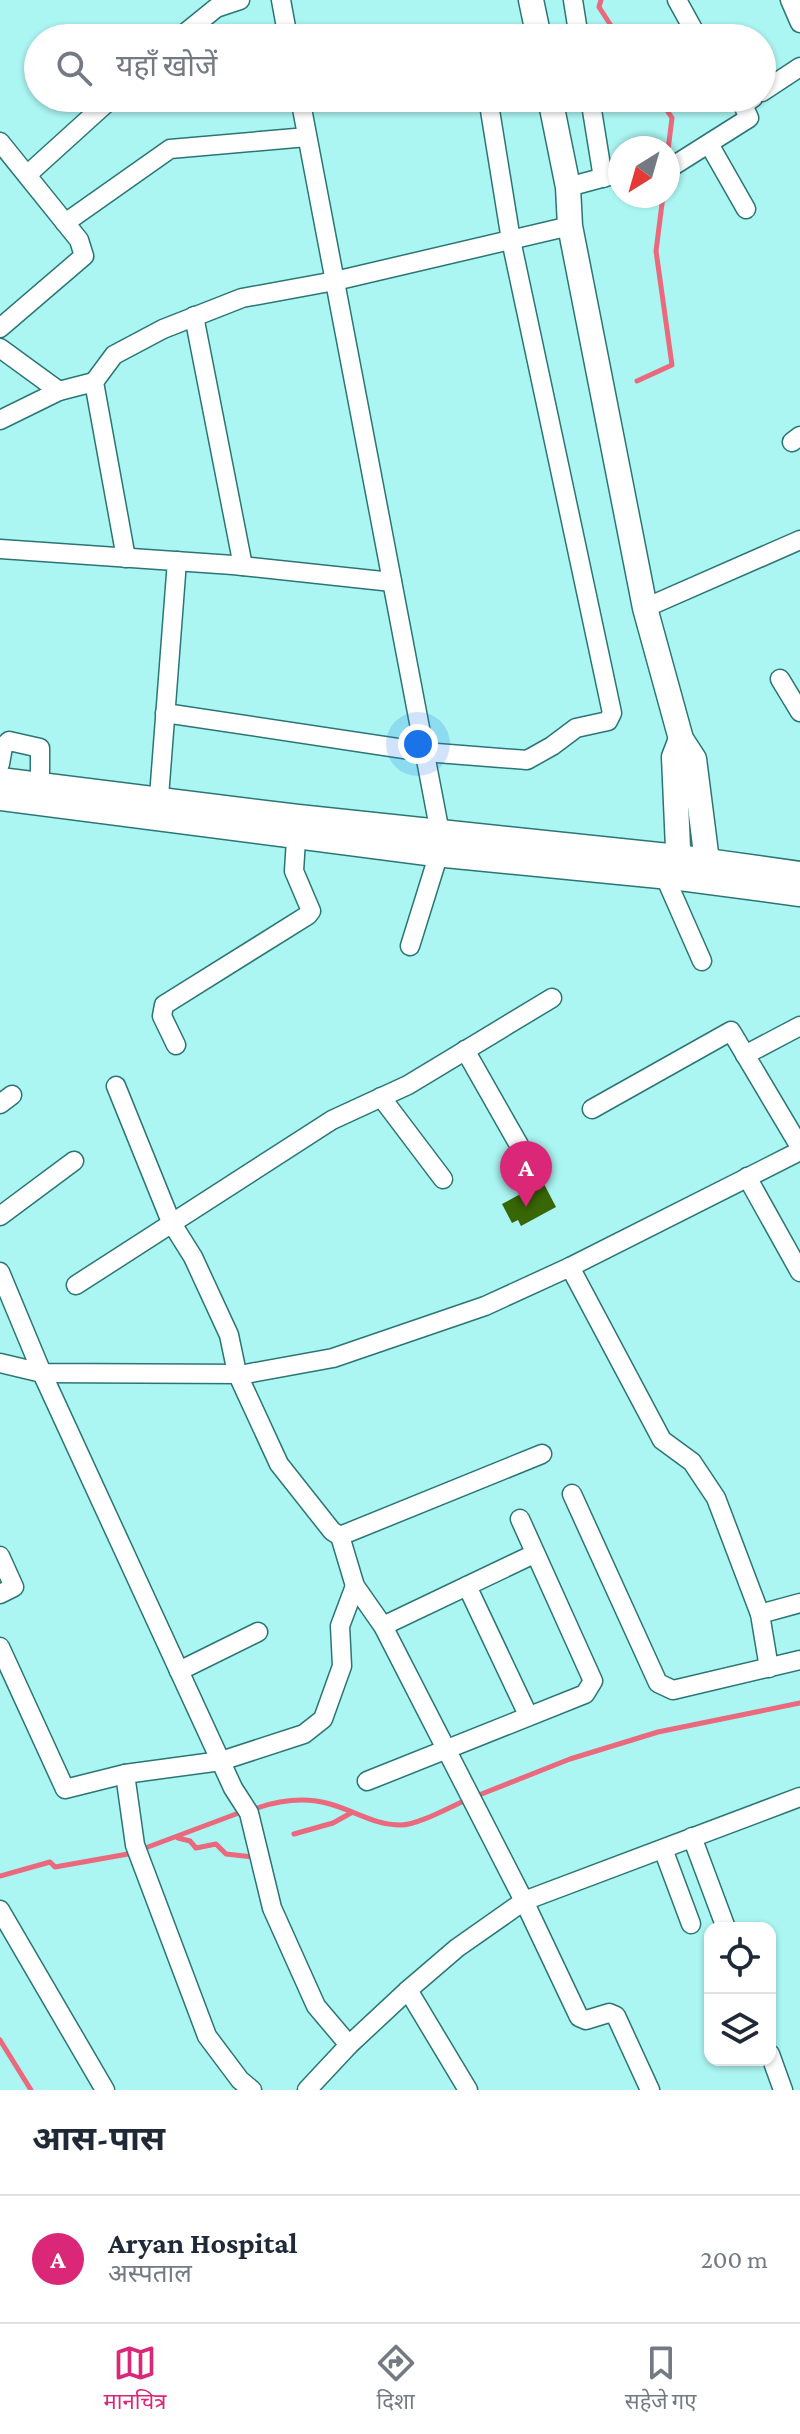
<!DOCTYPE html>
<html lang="hi">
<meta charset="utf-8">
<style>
:root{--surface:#fff;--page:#f2f2f3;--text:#1f2937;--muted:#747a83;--line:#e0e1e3;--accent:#db2777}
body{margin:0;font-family:"Crimson Pro","Noto Sans Devanagari",serif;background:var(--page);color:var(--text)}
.controls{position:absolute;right:24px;bottom:24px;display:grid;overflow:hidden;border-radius:16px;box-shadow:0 2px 6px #0004}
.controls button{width:72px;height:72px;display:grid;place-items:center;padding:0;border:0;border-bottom:2px solid var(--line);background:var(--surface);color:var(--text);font:40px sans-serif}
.compass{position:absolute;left:608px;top:136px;width:72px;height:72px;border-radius:50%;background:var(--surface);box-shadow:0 2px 6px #0004;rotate:217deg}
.you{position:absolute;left:418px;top:744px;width:28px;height:28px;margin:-20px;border:6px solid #fff;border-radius:50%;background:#1a73e8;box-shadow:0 0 0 12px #1a73e833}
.badge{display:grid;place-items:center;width:52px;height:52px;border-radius:50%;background:var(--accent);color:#fff;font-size:26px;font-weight:700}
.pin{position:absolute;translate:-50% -66px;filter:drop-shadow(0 2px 4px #0008)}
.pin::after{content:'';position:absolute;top:42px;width:28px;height:24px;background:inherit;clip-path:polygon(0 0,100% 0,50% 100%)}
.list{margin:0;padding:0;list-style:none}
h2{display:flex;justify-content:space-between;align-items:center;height:104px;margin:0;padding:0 32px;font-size:34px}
h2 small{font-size:26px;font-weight:400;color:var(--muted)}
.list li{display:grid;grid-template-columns:52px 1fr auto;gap:24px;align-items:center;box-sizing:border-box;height:128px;padding:0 32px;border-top:2px solid var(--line)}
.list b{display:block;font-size:30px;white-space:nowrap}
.list p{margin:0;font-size:26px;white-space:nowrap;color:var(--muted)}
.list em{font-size:26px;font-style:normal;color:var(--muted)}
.icon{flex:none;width:44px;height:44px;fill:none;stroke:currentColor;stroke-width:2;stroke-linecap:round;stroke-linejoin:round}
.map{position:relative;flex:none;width:800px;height:2090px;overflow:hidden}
.search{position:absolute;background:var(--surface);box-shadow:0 2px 6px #0004;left:24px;right:24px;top:24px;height:88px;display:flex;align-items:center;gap:20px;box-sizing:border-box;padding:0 28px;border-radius:44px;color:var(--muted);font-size:30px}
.sheet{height:232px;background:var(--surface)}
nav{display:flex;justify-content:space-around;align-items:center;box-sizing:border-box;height:112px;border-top:2px solid var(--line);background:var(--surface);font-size:22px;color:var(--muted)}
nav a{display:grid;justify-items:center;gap:4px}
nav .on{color:var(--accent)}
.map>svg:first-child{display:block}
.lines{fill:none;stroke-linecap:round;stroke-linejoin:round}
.stream{stroke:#ea697c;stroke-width:5}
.building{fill:#396706}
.minor-casing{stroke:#2b7674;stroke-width:21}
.major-casing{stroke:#2b7674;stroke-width:27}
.minor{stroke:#fff;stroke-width:18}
.major{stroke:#fff;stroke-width:24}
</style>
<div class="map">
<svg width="800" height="2090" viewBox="0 0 800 2090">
<rect width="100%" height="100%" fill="#abf5f2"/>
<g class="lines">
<!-- stream -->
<g class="stream">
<polyline points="601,0 599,7 619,38"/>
<polyline points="659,98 672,118 668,150"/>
<polyline points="637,381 672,365 656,251 663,196"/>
<polyline points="479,1795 570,1759 658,1732 800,1703"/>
<path d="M257,1808C281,1800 306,1797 330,1804C355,1811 374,1825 401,1825C417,1825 448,1808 464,1801"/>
<polyline points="294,1834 333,1823 351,1813"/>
<polyline points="178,1838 190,1841 196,1848 216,1844 226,1854 253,1857"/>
<polyline points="148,1847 236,1814"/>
<polyline points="0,1876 50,1862 55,1867 128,1854"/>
<polyline points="0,2040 31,2090"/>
</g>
</g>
<!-- building -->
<polygon class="building" points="543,1182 556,1207 521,1226 518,1220 512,1223 502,1204"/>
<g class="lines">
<defs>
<g id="minor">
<polyline points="281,0 288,38"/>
<polyline points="573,0 579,38"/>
<polyline points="677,0 698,38"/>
<polyline points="790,0 800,23"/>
<polyline points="179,38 216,8 240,0"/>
<polyline points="762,92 800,67"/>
<polyline points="300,98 440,833 439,853 410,946"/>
<polyline points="590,98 603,178"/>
<polyline points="0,142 79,240 84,256 0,328"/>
<polyline points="709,144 746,209"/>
<polyline points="668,167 673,166 749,118 743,105 753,98"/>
<polyline points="27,175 112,98"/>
<polyline points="568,187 620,173"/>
<polyline points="65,223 170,149 307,137"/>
<polyline points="194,316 243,566"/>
<polyline points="0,348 59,391"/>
<polyline points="0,420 59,391 94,382"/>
<polyline points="792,442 800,436"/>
<polyline points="0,549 233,565 392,582"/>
<polyline points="126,558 94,382 114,355 163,329 242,298 335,281 570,226"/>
<polyline points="645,608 800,540"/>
<polyline points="780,679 800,712"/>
<polyline points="165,713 424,752 527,760 552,746 576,728 608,721 612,713 511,240 488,98"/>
<polyline points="0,764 3,747 9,741 40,748 40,795"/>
<polyline points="158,810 177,561"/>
<polyline points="665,877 702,961"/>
<polyline points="176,1045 162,1016 164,1005 308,915 311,911 294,871 297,824"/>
<polyline points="465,1050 519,1145"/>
<polyline points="745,1055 800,1026"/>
<polyline points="116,1086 171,1222 193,1257 229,1335 237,1373 279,1464 332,1531 340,1536 542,1454"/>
<polyline points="381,1097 443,1179"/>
<polyline points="0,1104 12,1095"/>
<polyline points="592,1109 731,1031 800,1147"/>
<polyline points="747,1177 800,1272"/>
<polyline points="0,1216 74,1161"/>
<polyline points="570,1267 662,1440 692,1462 716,1498 760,1614 769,1668"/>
<polyline points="0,1272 42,1373 233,1788 249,1813 272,1908 316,2006 349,2045"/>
<polyline points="76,1285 332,1120 408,1085 552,998"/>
<polyline points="0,1363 42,1373 245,1374 333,1358 485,1306 570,1267 800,1151"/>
<polyline points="572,1494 658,1683 673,1690 800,1660"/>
<polyline points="340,1536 355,1586 383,1626 524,1901 579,2017 586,2020 609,2013 616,2016 650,2090"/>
<polyline points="0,1556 14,1587 0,1594"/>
<polyline points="467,1586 528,1715"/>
<polyline points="760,1614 800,1603"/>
<polyline points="383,1626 534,1554"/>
<polyline points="0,1647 65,1789 125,1774 221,1761 304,1734 323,1719 342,1666 340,1626 355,1586"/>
<polyline points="179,1671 258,1632"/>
<polyline points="125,1774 135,1845 207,2036 240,2080 252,2090"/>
<polyline points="367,1781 585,1694 593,1681 520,1519"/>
<polyline points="692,1837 726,1928"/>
<polyline points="663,1849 691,1924"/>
<polyline points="0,1910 105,2090"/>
<polyline points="408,1990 468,2090"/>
<polyline points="770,2054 783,2090"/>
<polyline points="307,2090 349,2045 408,1990 457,1948 524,1901 800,1797"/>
</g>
<g id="major">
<polyline points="531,0 539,38"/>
<polyline points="550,98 568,187 570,226 645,608 681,739 694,759 707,861 707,877"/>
<polyline points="0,780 298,817 678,857 800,874"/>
<polyline points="0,798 435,854 680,878 800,894"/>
<polyline points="679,871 674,757 681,739"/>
</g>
</defs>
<!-- minor casing -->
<use href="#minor" class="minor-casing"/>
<!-- major casing -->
<use href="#major" class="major-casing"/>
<!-- minor -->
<use href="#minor" class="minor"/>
<!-- major -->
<use href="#major" class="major"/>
</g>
</svg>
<div class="controls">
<button><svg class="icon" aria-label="locate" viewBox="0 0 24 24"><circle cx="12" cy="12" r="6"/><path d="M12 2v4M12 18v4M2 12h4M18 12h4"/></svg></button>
<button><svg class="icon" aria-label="layers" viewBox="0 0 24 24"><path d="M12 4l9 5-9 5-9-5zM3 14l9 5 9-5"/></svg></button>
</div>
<svg class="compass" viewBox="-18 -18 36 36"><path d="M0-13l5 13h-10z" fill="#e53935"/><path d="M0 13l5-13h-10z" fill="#747a83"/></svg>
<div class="you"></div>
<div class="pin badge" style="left:526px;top:1207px">A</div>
<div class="search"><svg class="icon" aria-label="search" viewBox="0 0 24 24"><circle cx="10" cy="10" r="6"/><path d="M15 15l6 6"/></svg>यहाँ खोजें</div>
</div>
<section class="sheet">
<h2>आस-पास<small></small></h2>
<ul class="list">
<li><span class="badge">A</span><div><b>Aryan Hospital</b><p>अस्पताल</p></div><em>200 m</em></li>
</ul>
</section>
<nav>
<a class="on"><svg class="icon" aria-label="map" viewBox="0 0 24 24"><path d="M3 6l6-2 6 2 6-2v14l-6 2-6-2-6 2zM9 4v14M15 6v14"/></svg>मानचित्र</a>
<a><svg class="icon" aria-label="directions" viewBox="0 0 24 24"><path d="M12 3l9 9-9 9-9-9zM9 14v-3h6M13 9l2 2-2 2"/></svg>दिशा</a>
<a><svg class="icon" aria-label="saved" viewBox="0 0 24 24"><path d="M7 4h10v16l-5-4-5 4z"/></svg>सहेजे गए</a>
</nav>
